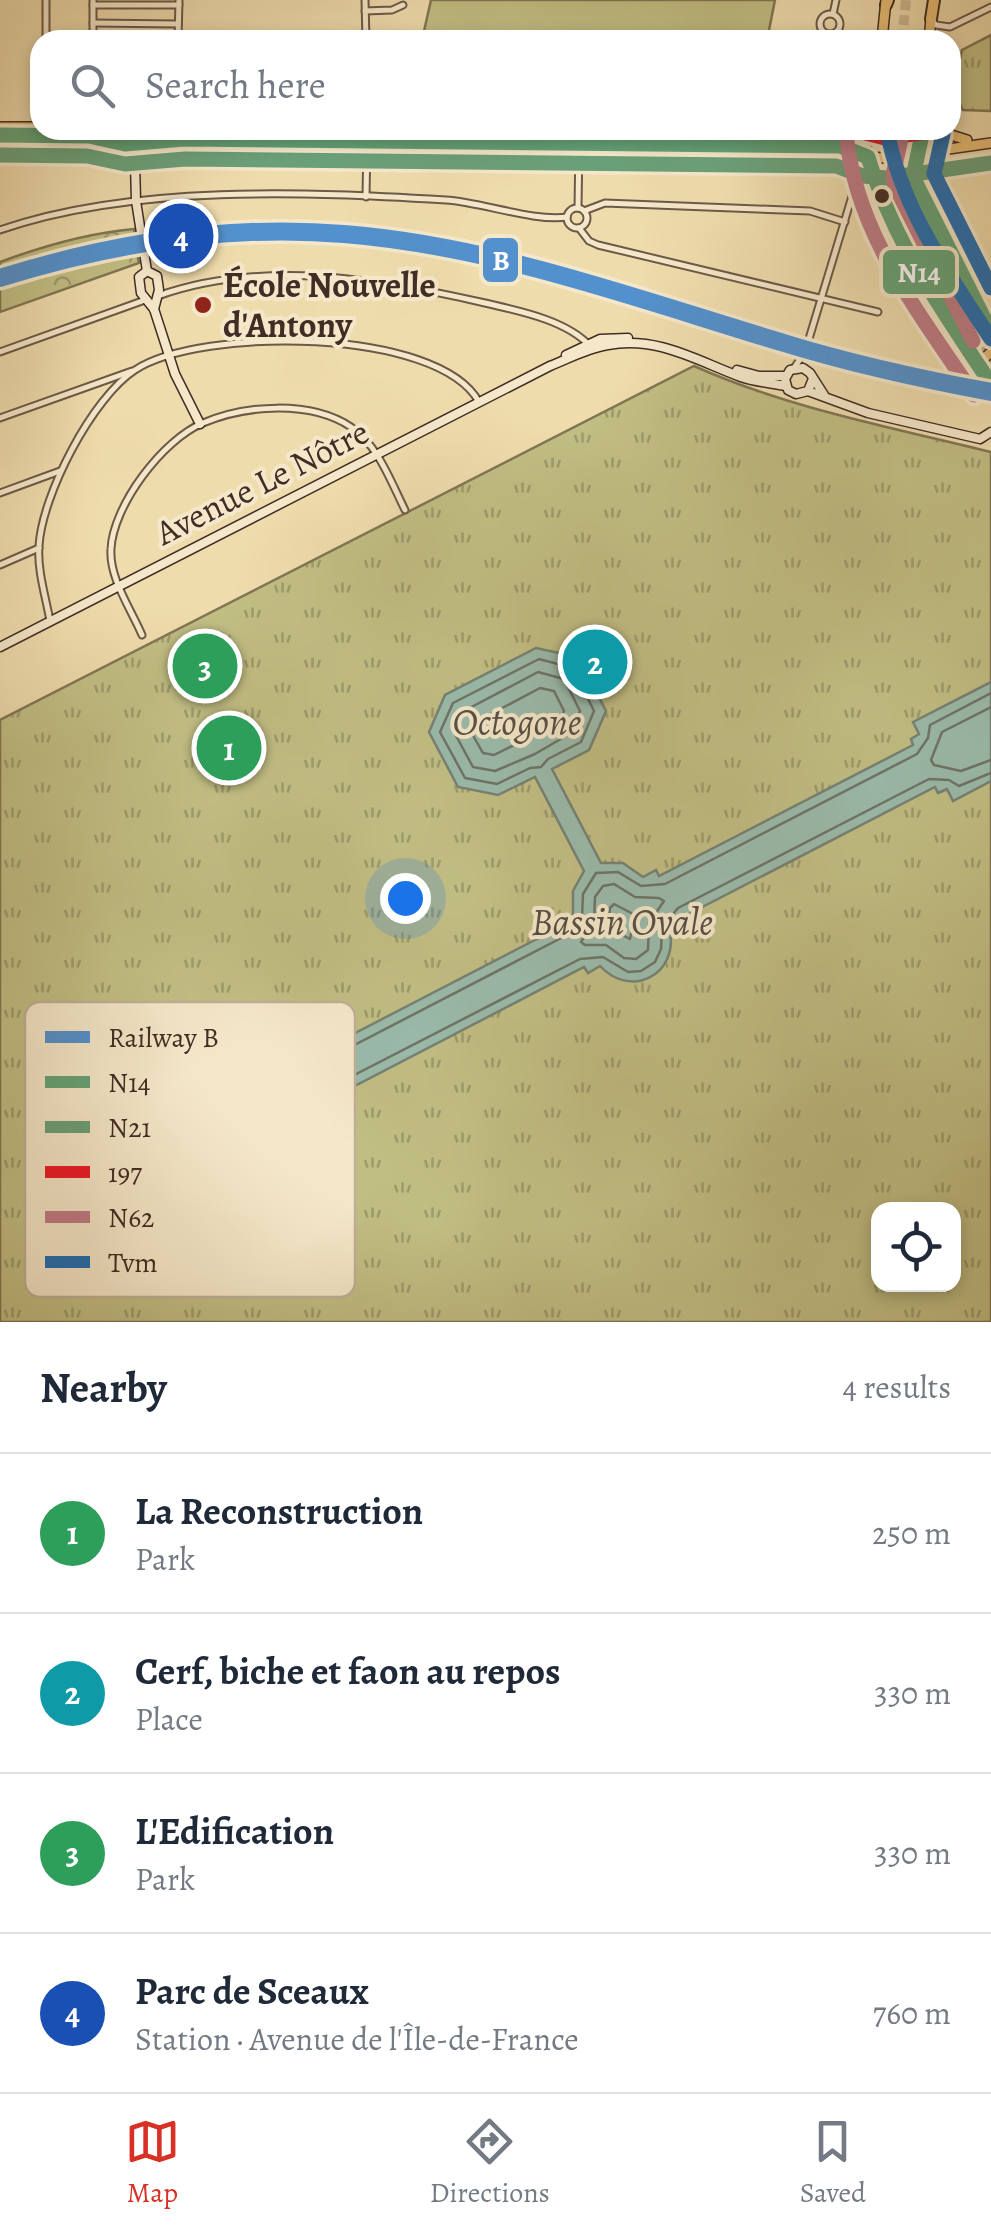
<!DOCTYPE html>
<meta charset="utf-8">
<style>
:root{--surface:#fff;--page:#f6f6f7;--text:#1f2937;--muted:#747a83;--line:#e0e1e3;--accent:#d93025}
body{margin:0;font-family:Alegreya,serif;background:var(--page);color:var(--text)}
.controls{position:absolute;right:30px;bottom:30px;display:grid;overflow:hidden;border-radius:20px;box-shadow:0 5px 15px #0003}
.controls button{width:90px;height:90px;display:grid;place-items:center;padding:0;border:0;border-bottom:2px solid var(--line);background:var(--surface);color:var(--text);font:50px sans-serif}
.you{position:absolute;left:405px;top:898px;width:35px;height:35px;margin:-25px;border:8px solid #fff;border-radius:50%;background:#1a73e8;box-shadow:0 0 0 15px #1a73e833}
.badge{display:grid;place-items:center;width:65px;height:65px;border-radius:50%;background:var(--accent);color:#fff;font-size:32px;font-weight:700}
.pin{position:absolute;translate:-50% -50%;border:5px solid #fff;box-shadow:0 2px 10px #0006}
.list{margin:0;padding:0;list-style:none}
h2{display:flex;justify-content:space-between;align-items:center;height:130px;margin:0;padding:0 40px;font-size:42px}
h2 small{font-size:32px;font-weight:400;color:var(--muted)}
.list li{display:grid;grid-template-columns:65px 1fr auto;gap:30px;align-items:center;box-sizing:border-box;height:160px;padding:0 40px;border-top:2px solid var(--line)}
.list b{display:block;font-size:38px;white-space:nowrap}
.list p{margin:0;font-size:32px;white-space:nowrap;color:var(--muted)}
.list em{font-size:32px;font-style:normal;color:var(--muted)}
.icon{flex:none;width:55px;height:55px;fill:none;stroke:currentColor;stroke-width:2;stroke-linecap:round;stroke-linejoin:round}
.map{position:relative;flex:none;width:991px;height:1322px;overflow:hidden}
.search{position:absolute;background:var(--surface);box-shadow:0 5px 15px #0003;left:30px;right:30px;top:30px;height:110px;display:flex;align-items:center;gap:25px;box-sizing:border-box;padding:0 35px;border-radius:30px;color:var(--muted);font-size:38px}
.sheet{height:770px;background:var(--surface)}
nav{display:flex;justify-content:space-around;align-items:center;box-sizing:border-box;height:140px;border-top:2px solid var(--line);background:var(--surface);font-size:28px;color:var(--muted)}
nav a{display:grid;justify-items:center;gap:5px}
nav .on{color:var(--accent)}
.map>svg:first-child{display:block}
.grass{fill:#c1be84;stroke:#817654;stroke-width:2.5}
.forest{fill:url(#forest-crowns);stroke:#817654;stroke-width:2.5}
.park{fill:url(#park-tufts);stroke:#817654;stroke-width:2.5;fill-rule:evenodd}
.water{fill:#9abbab;stroke:#768275;stroke-width:2.5}
.lines{fill:none;stroke-linecap:round;stroke-linejoin:round}
.shore{stroke:#6e7468;stroke-width:2.5}
.highway-tunnel{stroke:#ccb992;stroke-width:10;stroke-dasharray:10 5;stroke-linecap:butt}
.street-casing{stroke:#6c5947;stroke-width:9}
.secondary-casing{stroke:#412d25;stroke-width:11}
.primary-casing{stroke:#412d25;stroke-width:12}
.highway-casing{stroke:#412d25;stroke-width:14}
.street{stroke:#f5e8ca;stroke-width:5}
.secondary{stroke:#f5e8ca;stroke-width:8}
.primary{stroke:#e8be76;stroke-width:9}
.highway{stroke:#e8be76;stroke-width:10}
.bus-1-casing{stroke:#f5e8ca;stroke-width:22}
.bus-2-casing{stroke:#f5e8ca;stroke-width:22}
.bus-3-casing{stroke:#f5e8ca;stroke-width:22}
.bus-4-casing{stroke:#f5e8ca;stroke-width:22}
.bus-5-casing{stroke:#f5e8ca;stroke-width:22}
.bus-1{stroke:#64a377;stroke-width:15}
.bus-2{stroke:#6aa079;stroke-width:15}
.bus-3{stroke:#ed1b29;stroke-width:15}
.bus-4{stroke:#bf7c88;stroke-width:15}
.bus-5{stroke:#216eb4;stroke-width:15}
.rail-1-casing{stroke:#f5e8ca;stroke-width:25}
.rail-1{stroke:#5291ce;stroke-width:18}
.bus-dot{fill:#412d25;stroke:#f5e8ca;stroke-width:4}
.poi-dot{fill:#8f2418;stroke:#f5e8ca;stroke-width:4}
.labels{text-anchor:middle;stroke-width:8;stroke-linejoin:round;paint-order:stroke}
.poi-label{font-size:35px;font-weight:bold;fill:#412d25;stroke:#f5e8ca;text-anchor:start}
.street-label{font-size:35px;fill:#412d25;stroke:#f5e8ca}
.water-label{font-size:38px;font-style:italic;fill:#575046;stroke:#f5e8ca}
.key{fill:#f5e8ca;stroke:#bfb098;stroke-width:2.5}
.key-label{font-size:28px;fill:#412d25}
.line-badge{stroke:#f5e8ca;stroke-width:4}
.badge-label{font-size:28px;text-anchor:middle;font-weight:bold;fill:#fff}
</style>
<div class="map">
<svg width="991" height="1322" viewBox="0 0 991 1322">
<defs>
<pattern id="forest-crowns" width="20" height="18" patternUnits="userSpaceOnUse" patternTransform="scale(2.5)"><rect width="20" height="18" fill="#c1be84"/><path d="M2 6a3 3 0 1 1 6 0M12 15a3 3 0 1 1 6 0" fill="none" stroke="#9e9b6c"/></pattern>
<pattern id="park-tufts" width="24" height="20" patternUnits="userSpaceOnUse" patternTransform="scale(2.5)"><rect width="24" height="20" fill="#c1be84"/><path d="M3 7l-1-3M5 7V3M7 7l1-3M15 17l-1-3M17 17v-4M19 17l1-3" fill="none" stroke="#9e9b6c"/></pattern>
</defs>
<rect width="100%" height="100%" fill="#efdcad"/>
<filter id="stains"><feTurbulence type="fractalNoise" baseFrequency=".002" numOctaves="4"/><feColorMatrix values="0 0 0 0 .2 0 0 0 0 .09 0 0 0 0 .02 0 0 0 .5 -.17"/></filter>
<radialGradient id="worn" r=".72"><stop offset=".6" stop-color="#630" stop-opacity="0"/><stop offset="1" stop-color="#630" stop-opacity=".3"/></radialGradient>
<!-- grass -->
<g class="grass">
<polygon points="431,0 775,0 767,40 422,40"/>
<polygon points="898,166 907,166 915,208 987,346 978,352 908,239 884,187 890,184 888,170"/>
</g>
<!-- forest -->
<g class="forest">
<path d="M134,229L135,239L0,272V262C43,246 89,233 134,229Z"/>
<polygon points="136,248 139,263 0,312 0,283 56,265"/>
</g>
<!-- park -->
<g class="park">
<polygon points="991,35 991,111 963,110 953,92 962,50"/>
<path d="M694,366C788,408 890,427 991,452V1322H0V720ZM878,1210H954V1284H878Z"/>
</g>
<!-- water -->
<path class="water" d="M536,648L578,657L606,711L589,750L552,769L601,863H623L643,877L656,870L659,876L913,745L911,739L919,734L913,722L991,682V781L953,801L947,789L938,793L935,787L681,918L683,924L670,931C678,975 631,999 600,966L588,973L584,967L299,1115C286,1141 264,1133 241,1144L220,1103C241,1092 250,1068 276,1074L562,926L560,921L573,914V891L584,871L535,777L498,795L458,787L429,732L445,695Z"/>
<g class="lines">
<!-- shore -->
<g class="shore">
<polygon points="539,659 573,668 594,711 581,742 548,759 541,767 530,768 497,784 465,778 440,732 453,703"/>
<polygon points="538,672 564,679 580,711 571,733 535,754 495,771 473,767 454,732 462,712"/>
<polygon points="540,688 554,691 564,711 560,722 494,755 483,753 471,732 474,723"/>
<polyline points="991,693 930,725 928,738 917,754 665,884 641,886 618,872 596,873 583,894 582,918 567,935 281,1083 256,1086 236,1106 236,1111 246,1129 277,1125 294,1106 580,959 603,957 628,972 641,971 655,962 661,949 662,927 678,908 929,779 949,780 959,786 991,773"/>
<polyline points="991,707 942,732 931,760 934,765 961,771 991,760"/>
<polygon points="614,884 635,897 659,898 664,901 649,923 648,950 636,959 624,958 606,945 585,945 581,942 594,921 595,897 603,886"/>
<polygon points="614,904 635,915 630,939 608,928 610,908"/>
</g>
<!-- highway-tunnel -->
<g class="highway-tunnel">
<polyline points="902,40 906,0"/>
<path d="M897,130C905,199 922,269 958,328"/>
<polyline points="959,319 991,368"/>
</g>
<defs>
<g id="street">
<polyline points="46,0 46,40"/>
<polyline points="365,0 366,40"/>
<polyline points="93,5 179,5"/>
<polyline points="365,11 392,10 403,5"/>
<polyline points="833,14 836,0"/>
<circle cx="830" cy="24" r="10"/>
<polyline points="931,19 936,25 950,27 991,7"/>
<polyline points="93,23 178,24"/>
<polyline points="93,40 93,0"/>
<polyline points="178,40 179,0"/>
<polyline points="117,130 119,153 135,163 146,160 154,151 155,130"/>
<polyline points="366,197 367,141"/>
<circle cx="577" cy="218" r="10"/>
<polyline points="578,208 579,143"/>
<polyline points="584,211 605,203 810,211 845,222"/>
<polyline points="579,228 589,241 598,245 878,312"/>
<path d="M0,230C133,184 306,192 446,200C481,202 534,222 567,217"/>
<path d="M158,296C261,259 381,279 485,303C519,311 566,320 590,346"/>
<polyline points="0,352 145,300"/>
<polyline points="794,368 805,352 856,183 866,159"/>
<polyline points="0,418 132,371"/>
<polyline points="0,493 60,471"/>
<polyline points="0,565 39,548"/>
<path d="M50,621C46,598 37,570 39,546C42,495 92,398 135,370C200,327 438,327 479,402"/>
<path d="M142,635C131,609 109,578 111,549C113,506 162,440 203,423C246,405 310,400 351,427C378,445 391,482 405,510"/>
</g>
<g id="secondary">
<polyline points="135,163 136,201 147,271 157,276 159,290 154,309"/>
<polyline points="147,271 139,277 141,293 154,309 175,374 200,424"/>
<polyline points="566,355 600,339 628,338"/>
<polyline points="737,370 759,376 786,376"/>
<polyline points="812,381 808,391 796,394 788,390 785,379 790,370 803,368 810,373 824,395"/>
<polyline points="808,391 868,413 980,439 991,432"/>
<path d="M0,647L550,366C568,359 587,348 608,345C658,336 695,360 741,377C755,382 771,383 786,386"/>
</g>
<g id="primary">
<polyline points="882,40 886,0"/>
<polyline points="929,40 931,19"/>
<polyline points="0,127 40,127"/>
<polyline points="169,130 808,137 854,130"/>
<path d="M866,130C861,207 950,320 991,384"/>
<path d="M923,130C914,161 912,180 922,211L991,344"/>
<polyline points="935,130 967,140"/>
<polyline points="0,135 89,136 125,144 184,139 840,146 868,157 886,158 991,143"/>
<polyline points="978,364 991,352"/>
</g>
<g id="highway">
<polyline points="886,5 888,0"/>
<polyline points="931,19 934,0"/>
</g>
</defs>
<!-- street casing -->
<use href="#street" class="street-casing"/>
<!-- secondary casing -->
<use href="#secondary" class="secondary-casing"/>
<!-- primary casing -->
<use href="#primary" class="primary-casing"/>
<!-- highway casing -->
<use href="#highway" class="highway-casing"/>
<!-- street -->
<use href="#street" class="street"/>
<!-- secondary -->
<use href="#secondary" class="secondary"/>
<!-- primary -->
<use href="#primary" class="primary"/>
<!-- highway -->
<use href="#highway" class="highway"/>
<defs>
<g id="bus-1">
<polyline points="923,130 913,177 991,332"/>
<path d="M0,135L89,136L125,144L184,139L840,146L868,157C893,242 943,311 991,384"/>
</g>
<polyline id="bus-2" points="0,155 87,156 125,164 185,159 836,166 863,176 887,178 991,163"/>
<polyline id="bus-3" points="854,130 885,138 941,130"/>
<g id="bus-4">
<polyline points="903,130 893,175 894,184 973,341"/>
<path d="M846,131C854,232 920,314 974,395"/>
</g>
<g id="bus-5">
<path d="M887,130C901,208 948,273 991,339"/>
<polyline points="943,134 934,174 991,288"/>
</g>
</defs>
<!-- bus-1 casing -->
<use href="#bus-1" class="bus-1-casing"/>
<!-- bus-2 casing -->
<use href="#bus-2" class="bus-2-casing"/>
<!-- bus-3 casing -->
<use href="#bus-3" class="bus-3-casing"/>
<!-- bus-4 casing -->
<use href="#bus-4" class="bus-4-casing"/>
<!-- bus-5 casing -->
<use href="#bus-5" class="bus-5-casing"/>
<!-- bus-1 -->
<use href="#bus-1" class="bus-1"/>
<!-- bus-2 -->
<use href="#bus-2" class="bus-2"/>
<!-- bus-3 -->
<use href="#bus-3" class="bus-3"/>
<!-- bus-4 -->
<use href="#bus-4" class="bus-4"/>
<!-- bus-5 -->
<use href="#bus-5" class="bus-5"/>
<defs>
<path id="rail-1" d="M0,278C112,243 226,224 344,234C495,246 640,300 784,343C852,364 921,379 991,392"/>
</defs>
<!-- rail-1 casing -->
<use href="#rail-1" class="rail-1-casing"/>
<!-- rail-1 -->
<use href="#rail-1" class="rail-1"/>
</g>
<!-- markers -->
<circle class="bus-dot" cx="882" cy="196" r="9"/>
<circle class="poi-dot" cx="203" cy="305" r="10"/>
<g class="labels">
<!-- poi labels -->
<g class="poi-label">
<text x="223" y="297">École Nouvelle<tspan x="223" dy="40">d'Antony</tspan></text>
</g>
<!-- street labels -->
<g class="street-label">
<text transform="translate(262 482) rotate(-27)" y="12">Avenue Le Nôtre</text>
</g>
<!-- water labels -->
<g class="water-label">
<text x="517" y="735">Octogone</text>
<text x="622" y="935">Bassin Ovale</text>
</g>
</g>
<!-- legend -->
<rect x="25" y="1002" width="330" height="295" rx="15" class="key"/>
<rect x="45" y="1031" width="45" height="12" fill="#5291ce"/>
<rect x="45" y="1076" width="45" height="12" fill="#64a377"/>
<rect x="45" y="1121" width="45" height="12" fill="#6aa079"/>
<rect x="45" y="1166" width="45" height="12" fill="#ed1b29"/>
<rect x="45" y="1211" width="45" height="12" fill="#bf7c88"/>
<rect x="45" y="1256" width="45" height="12" fill="#216eb4"/>
<g class="key-label">
<text x="108" y="1047">Railway B</text>
<text x="108" y="1092">N14</text>
<text x="108" y="1137">N21</text>
<text x="108" y="1182">197</text>
<text x="108" y="1227">N62</text>
<text x="108" y="1272">Tvm</text>
</g>
<g class="line-badge">
<rect x="481" y="236" width="39" height="48" rx="10" fill="#5291ce"/>
<rect x="881" y="248" width="76" height="48" rx="10" fill="#64a377"/>
</g>
<g class="badge-label">
<text x="501" y="270">B</text>
<text x="919" y="282">N14</text>
</g>
<rect width="100%" height="100%" filter="url(#stains)"/>
<rect width="100%" height="100%" fill="url(#worn)"/>
</svg>
<div class="controls">
<button><svg class="icon" aria-label="locate" viewBox="0 0 24 24"><circle cx="12" cy="12" r="6"/><path d="M12 2v4M12 18v4M2 12h4M18 12h4"/></svg></button>
</div>
<div class="you"></div>
<div class="pin badge" style="left:229px;top:748px;background:#2e9e5b">1</div>
<div class="pin badge" style="left:595px;top:662px;background:#0f9aa8">2</div>
<div class="pin badge" style="left:205px;top:666px;background:#2e9e5b">3</div>
<div class="pin badge" style="left:181px;top:236px;background:#1a4fb4">4</div>
<div class="search"><svg class="icon" aria-label="search" viewBox="0 0 24 24"><circle cx="10" cy="10" r="6"/><path d="M15 15l6 6"/></svg>Search here</div>
</div>
<section class="sheet">
<h2>Nearby<small>4 results</small></h2>
<ul class="list">
<li><span class="badge" style="background:#2e9e5b">1</span><div><b>La Reconstruction</b><p>Park</p></div><em>250 m</em></li>
<li><span class="badge" style="background:#0f9aa8">2</span><div><b>Cerf, biche et faon au repos</b><p>Place</p></div><em>330 m</em></li>
<li><span class="badge" style="background:#2e9e5b">3</span><div><b>L'Edification</b><p>Park</p></div><em>330 m</em></li>
<li><span class="badge" style="background:#1a4fb4">4</span><div><b>Parc de Sceaux</b><p>Station · Avenue de l'Île-de-France</p></div><em>760 m</em></li>
</ul>
</section>
<nav>
<a class="on"><svg class="icon" aria-label="map" viewBox="0 0 24 24"><path d="M3 6l6-2 6 2 6-2v14l-6 2-6-2-6 2zM9 4v14M15 6v14"/></svg>Map</a>
<a><svg class="icon" aria-label="directions" viewBox="0 0 24 24"><path d="M12 3l9 9-9 9-9-9zM9 14v-3h6M13 9l2 2-2 2"/></svg>Directions</a>
<a><svg class="icon" aria-label="saved" viewBox="0 0 24 24"><path d="M7 4h10v16l-5-4-5 4z"/></svg>Saved</a>
</nav>
